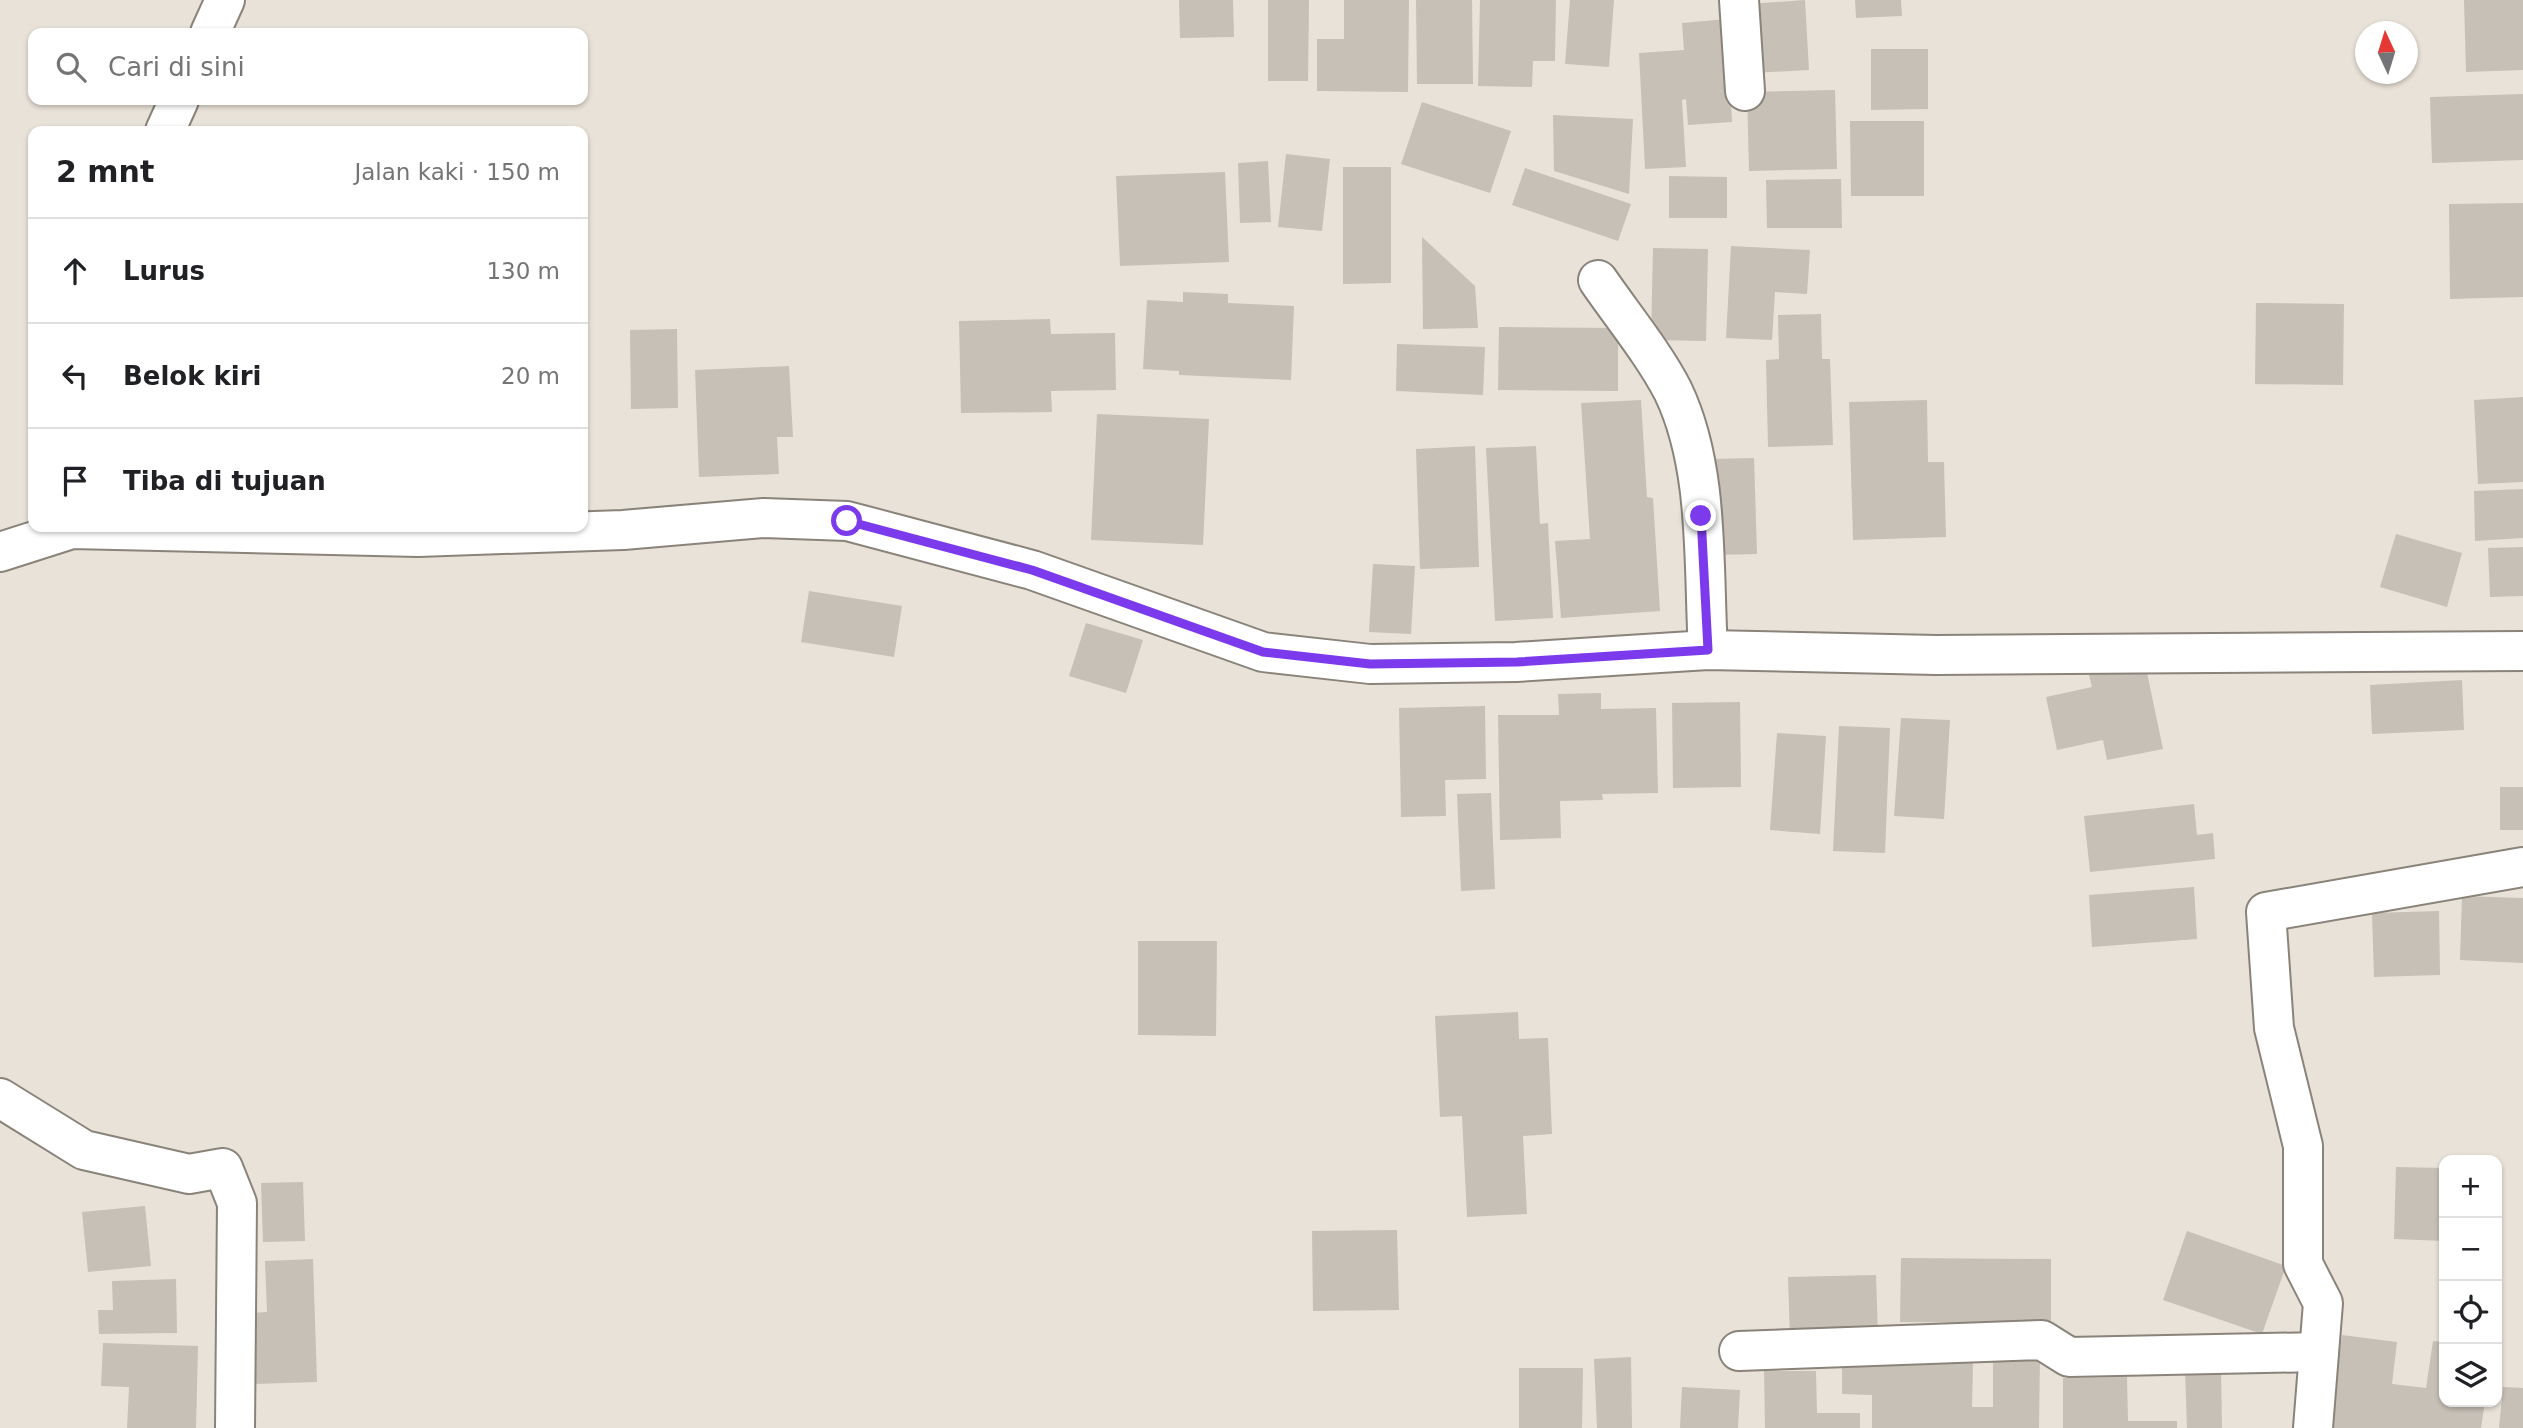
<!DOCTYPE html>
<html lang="id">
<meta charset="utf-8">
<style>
:root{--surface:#fff;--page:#f6f6f6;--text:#202124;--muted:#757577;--line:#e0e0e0}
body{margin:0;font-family:"DejaVu Sans",sans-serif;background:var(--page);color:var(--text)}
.controls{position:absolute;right:21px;bottom:21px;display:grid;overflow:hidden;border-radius:14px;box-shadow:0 2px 5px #0004}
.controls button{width:63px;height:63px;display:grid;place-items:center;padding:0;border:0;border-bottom:2px solid var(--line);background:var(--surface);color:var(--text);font:35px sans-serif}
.compass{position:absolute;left:2355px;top:21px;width:63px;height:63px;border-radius:50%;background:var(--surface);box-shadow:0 2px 5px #0004;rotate:356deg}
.stop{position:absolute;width:21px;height:21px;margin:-16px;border:5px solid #7c3aed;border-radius:50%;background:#fff}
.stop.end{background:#7c3aed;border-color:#fff;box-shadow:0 2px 7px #0008}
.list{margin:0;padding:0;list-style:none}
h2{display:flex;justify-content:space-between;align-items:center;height:91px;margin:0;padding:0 28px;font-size:30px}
h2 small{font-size:23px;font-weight:400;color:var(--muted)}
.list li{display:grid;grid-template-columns:46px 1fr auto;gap:21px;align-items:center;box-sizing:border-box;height:105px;padding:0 28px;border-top:2px solid var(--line)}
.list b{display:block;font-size:26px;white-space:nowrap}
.list em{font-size:23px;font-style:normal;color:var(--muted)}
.icon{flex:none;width:38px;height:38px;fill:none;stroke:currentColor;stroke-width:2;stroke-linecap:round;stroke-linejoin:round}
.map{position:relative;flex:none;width:2523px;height:1428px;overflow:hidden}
.search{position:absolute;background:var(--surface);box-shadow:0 2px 5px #0004;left:28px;top:28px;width:560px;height:77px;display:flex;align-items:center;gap:18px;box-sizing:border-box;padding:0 24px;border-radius:14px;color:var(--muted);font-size:26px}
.panel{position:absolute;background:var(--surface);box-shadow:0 2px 5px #0004;left:28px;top:126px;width:560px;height:406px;border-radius:14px}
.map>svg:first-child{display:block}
.building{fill:#c7c0b7}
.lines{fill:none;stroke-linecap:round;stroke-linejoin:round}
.minor-casing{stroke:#89837a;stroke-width:42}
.minor{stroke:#fff;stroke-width:38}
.route{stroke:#7c3aed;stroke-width:9}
</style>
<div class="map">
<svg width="2523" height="1428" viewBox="0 0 2523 1428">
<rect width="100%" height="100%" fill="#e9e2d8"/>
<!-- building -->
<g class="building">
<polygon points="1179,0 1233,0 1234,37 1180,38"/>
<polygon points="1268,0 1309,0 1308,81 1268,81"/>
<polygon points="1344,0 1409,0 1408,92 1317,91 1317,39 1344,39"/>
<polygon points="1416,0 1472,0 1473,84 1417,84"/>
<polygon points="1480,0 1556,0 1555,61 1533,61 1532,87 1478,86"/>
<polygon points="1570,0 1614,0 1609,67 1565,64"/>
<polygon points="1805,0 1809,70 1752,73 1748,4"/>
<polygon points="1855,0 1901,0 1902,16 1856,18"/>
<polygon points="2464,0 2523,0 2523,70 2466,72"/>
<polygon points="1727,19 1732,122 1688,125 1686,99 1682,100 1686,167 1645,169 1639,53 1684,50 1682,23"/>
<polygon points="1871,49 1928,49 1928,109 1871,110"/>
<polygon points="1835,90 1837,169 1749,171 1747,92"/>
<polygon points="2523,94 2523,160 2432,163 2430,97"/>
<polygon points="1422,102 1511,131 1490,193 1401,164"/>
<polygon points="1553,115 1633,119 1629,194 1554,171"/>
<polygon points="1850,121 1924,121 1924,196 1851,196"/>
<polygon points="1286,154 1330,159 1322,231 1278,227"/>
<polygon points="1268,161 1271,222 1240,223 1238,163"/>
<polygon points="1343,167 1391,167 1391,283 1343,284"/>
<polygon points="1525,168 1631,204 1618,241 1512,205"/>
<polygon points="1225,172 1229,262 1120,266 1116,176"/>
<polygon points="1669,176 1727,177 1727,218 1669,218"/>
<polygon points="1841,179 1842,228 1767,228 1766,180"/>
<polygon points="2523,203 2523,297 2450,299 2449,204"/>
<polygon points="1422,237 1475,286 1478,328 1423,329"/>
<polygon points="1731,246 1810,250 1807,294 1775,292 1772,340 1726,338"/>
<polygon points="1653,248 1708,249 1706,341 1651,340"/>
<polygon points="1183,292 1228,294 1228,303 1294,306 1291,380 1179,375 1179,371 1143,369 1147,300 1183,302"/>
<polygon points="2256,303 2344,304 2343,385 2255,384"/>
<polygon points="1821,314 1822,359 1830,359 1833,445 1768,447 1766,360 1779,359 1778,315"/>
<polygon points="1050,319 1051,334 1115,333 1116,390 1051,391 1052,412 961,413 959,321"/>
<polygon points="1499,327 1618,328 1618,391 1498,390"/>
<polygon points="677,329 678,408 631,409 630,330"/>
<polygon points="1397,344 1485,347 1483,395 1396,391"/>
<polygon points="789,366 793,437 777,437 779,474 699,477 695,370"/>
<polygon points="2523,397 2523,482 2478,484 2474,400"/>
<polygon points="1641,400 1647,497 1653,498 1660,611 1561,618 1555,541 1590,539 1581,403"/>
<polygon points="1927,400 1928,462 1944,462 1946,537 1853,540 1849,402"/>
<polygon points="1097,414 1209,419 1203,545 1091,540"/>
<polygon points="1475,446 1479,567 1420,569 1416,449"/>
<polygon points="1536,446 1540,524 1548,523 1553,618 1495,621 1486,448"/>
<polygon points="1754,458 1757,554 1714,555 1711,459"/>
<polygon points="2523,489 2523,538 2475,541 2474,491"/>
<polygon points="2396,534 2462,553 2447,607 2380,587"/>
<polygon points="2523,547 2523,596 2490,597 2488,548"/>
<polygon points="1373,564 1415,566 1411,634 1369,632"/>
<polygon points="809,591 902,606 894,657 801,642"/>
<polygon points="1086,623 1143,640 1126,693 1069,676"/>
<polygon points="2145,663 2163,749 2107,760 2103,740 2057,750 2046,697 2092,687 2089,675"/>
<polygon points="2462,680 2464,730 2372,734 2370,685"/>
<polygon points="1601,693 1601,709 1656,708 1658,793 1602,794 1603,800 1560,801 1561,838 1500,840 1498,715 1559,715 1558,694"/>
<polygon points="1740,702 1741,787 1673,788 1672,703"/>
<polygon points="1485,706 1486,779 1445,780 1446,816 1401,817 1399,708"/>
<polygon points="1901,718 1950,720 1944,819 1894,816"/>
<polygon points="1839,726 1890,728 1885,853 1833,851"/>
<polygon points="1777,733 1826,736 1820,834 1770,830"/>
<rect x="2500" y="787" width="23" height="43"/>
<polygon points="1491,793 1495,889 1461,891 1457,794"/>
<polygon points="2194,804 2197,835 2213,833 2215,859 2090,872 2084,816"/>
<polygon points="2194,887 2197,939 2092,947 2089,895"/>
<polygon points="2462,896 2523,898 2523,963 2460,960"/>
<polygon points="2439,911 2440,975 2374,977 2372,913"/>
<polygon points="1138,941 1217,941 1216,1036 1138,1035"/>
<polygon points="1518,1012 1519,1039 1548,1038 1552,1134 1523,1136 1527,1214 1467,1217 1462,1116 1440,1117 1435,1016"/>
<polygon points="2396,1167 2444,1168 2444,1241 2394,1239"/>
<polygon points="303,1182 305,1241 263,1242 261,1183"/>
<polygon points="145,1206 151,1266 88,1272 82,1212"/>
<polygon points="1397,1230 1399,1310 1313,1311 1312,1231"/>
<polygon points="2187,1231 2286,1266 2262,1334 2163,1300"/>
<polygon points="1901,1258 2051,1259 2051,1323 1900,1322"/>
<polygon points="313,1259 317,1382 253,1384 250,1313 267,1312 265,1261"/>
<polygon points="1876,1275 1878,1335 1790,1338 1788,1277"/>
<polygon points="176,1279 177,1333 99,1334 98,1310 113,1310 112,1281"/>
<polygon points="2342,1335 2397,1342 2392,1384 2426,1388 2433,1341 2444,1342 2444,1402 2485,1402 2481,1428 2329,1428"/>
<polygon points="103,1343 198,1346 196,1428 127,1428 129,1387 101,1386"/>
<polygon points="1993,1356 2040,1357 2039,1428 1872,1428 1872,1395 1842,1394 1842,1358 1973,1362 1972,1407 1993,1407"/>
<polygon points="1631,1357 1632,1428 1597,1428 1594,1359"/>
<polygon points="1519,1368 1583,1368 1582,1428 1519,1428"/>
<polygon points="2221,1369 2222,1428 2187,1428 2185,1370"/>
<polygon points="1764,1371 1816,1371 1817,1413 1860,1413 1860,1428 1765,1428"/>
<polygon points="2127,1377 2128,1421 2177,1421 2177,1428 2063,1428 2063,1378"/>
<polygon points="1682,1387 1740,1390 1738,1428 1680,1428"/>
<polygon points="2503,1387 2523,1388 2523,1428 2499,1428"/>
</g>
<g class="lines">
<defs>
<g id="minor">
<polyline points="1739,0 1745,91"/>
<polyline points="210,33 225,0"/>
<polyline points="165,131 179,100"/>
<path d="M1598,280C1622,315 1654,354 1673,391C1710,468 1703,566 1708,650"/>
<polyline points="0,552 72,529 418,537 623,530 764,518 847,521 1032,570 1263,652 1370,664 1516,662 1708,650 1936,655 2523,651"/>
<polyline points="0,1098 84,1150 189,1174 223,1168 237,1203 235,1428"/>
<polyline points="1739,1351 2042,1340 2069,1357 2319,1352"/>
<polyline points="2313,1428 2323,1303 2303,1264 2303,1146 2274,1028 2266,912 2523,867"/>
</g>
</defs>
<!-- minor casing -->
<use href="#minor" class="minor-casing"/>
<!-- minor -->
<use href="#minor" class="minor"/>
</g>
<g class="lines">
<!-- route -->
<polyline class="route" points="847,521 1032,570 1263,652 1370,664 1517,662 1708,650 1701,516"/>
</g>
</svg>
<div class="controls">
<button>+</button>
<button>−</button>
<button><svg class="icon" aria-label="locate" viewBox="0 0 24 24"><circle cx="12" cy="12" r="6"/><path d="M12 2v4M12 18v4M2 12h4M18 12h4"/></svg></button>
<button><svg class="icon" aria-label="layers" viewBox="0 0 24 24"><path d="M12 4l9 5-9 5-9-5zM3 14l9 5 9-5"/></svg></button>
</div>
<svg class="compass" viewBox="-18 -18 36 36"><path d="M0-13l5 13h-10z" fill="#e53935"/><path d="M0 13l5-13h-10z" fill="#757577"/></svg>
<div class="stop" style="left:847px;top:521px"></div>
<div class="stop end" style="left:1701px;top:516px"></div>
<div class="search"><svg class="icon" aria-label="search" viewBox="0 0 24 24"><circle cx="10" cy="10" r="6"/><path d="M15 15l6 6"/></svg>Cari di sini</div>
<section class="panel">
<h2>2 mnt<small>Jalan kaki · 150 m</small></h2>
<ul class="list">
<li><svg class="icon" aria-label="ahead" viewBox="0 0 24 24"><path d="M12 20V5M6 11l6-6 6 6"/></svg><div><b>Lurus</b></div><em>130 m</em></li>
<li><svg class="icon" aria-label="left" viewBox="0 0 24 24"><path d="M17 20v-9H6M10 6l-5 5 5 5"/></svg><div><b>Belok kiri</b></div><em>20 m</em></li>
<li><svg class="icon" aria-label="arrive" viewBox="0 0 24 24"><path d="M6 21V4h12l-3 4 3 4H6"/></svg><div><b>Tiba di tujuan</b></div></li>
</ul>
</section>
</div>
